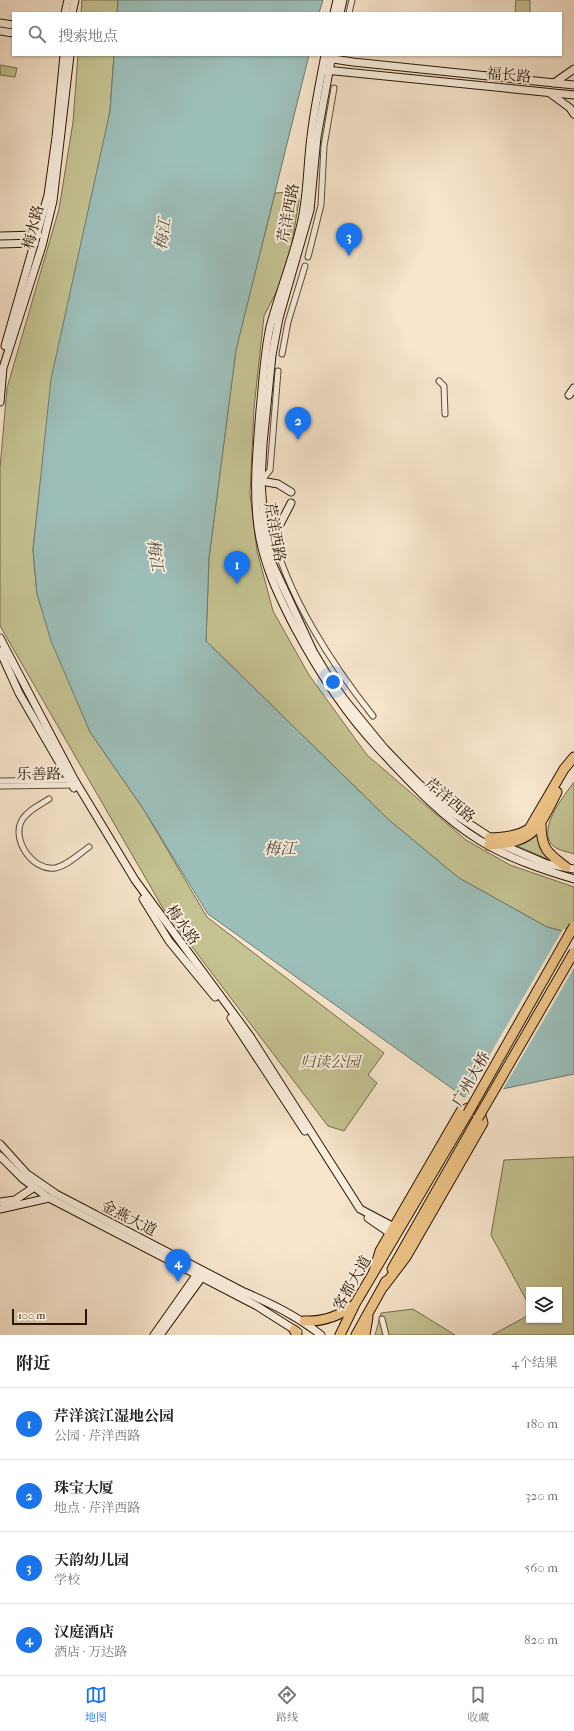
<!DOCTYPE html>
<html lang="zh">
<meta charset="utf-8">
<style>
:root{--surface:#fff;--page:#f2f2f2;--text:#222;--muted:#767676;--line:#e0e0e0;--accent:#1a73e8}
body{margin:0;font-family:"IM FELL French Canon","Noto Serif SC",serif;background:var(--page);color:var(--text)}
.controls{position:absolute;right:12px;bottom:12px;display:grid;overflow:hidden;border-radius:0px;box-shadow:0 1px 3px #0004}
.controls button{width:36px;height:36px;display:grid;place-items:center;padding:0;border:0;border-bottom:1px solid var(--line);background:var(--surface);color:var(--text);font:20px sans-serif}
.scale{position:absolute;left:12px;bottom:10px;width:75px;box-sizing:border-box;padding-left:4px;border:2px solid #2a1502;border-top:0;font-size:11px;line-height:14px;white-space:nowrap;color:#2a1502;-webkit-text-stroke:3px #faeede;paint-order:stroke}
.you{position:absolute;left:333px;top:682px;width:14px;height:14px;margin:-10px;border:3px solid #fff;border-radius:50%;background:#1a73e8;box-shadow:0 0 0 6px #1a73e833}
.badge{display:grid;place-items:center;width:26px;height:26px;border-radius:50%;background:var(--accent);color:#fff;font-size:13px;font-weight:700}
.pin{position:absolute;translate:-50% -33px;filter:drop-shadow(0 1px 2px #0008)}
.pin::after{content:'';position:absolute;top:21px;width:14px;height:12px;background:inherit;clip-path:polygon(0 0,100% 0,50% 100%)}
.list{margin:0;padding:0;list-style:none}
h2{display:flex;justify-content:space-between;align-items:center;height:52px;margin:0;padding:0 16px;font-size:17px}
h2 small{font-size:13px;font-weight:400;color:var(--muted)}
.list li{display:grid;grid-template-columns:26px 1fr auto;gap:12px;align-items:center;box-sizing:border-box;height:72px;padding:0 16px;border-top:1px solid var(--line)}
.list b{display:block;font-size:15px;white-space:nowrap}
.list p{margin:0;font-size:13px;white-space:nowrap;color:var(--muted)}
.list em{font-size:13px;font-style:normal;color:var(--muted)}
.icon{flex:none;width:22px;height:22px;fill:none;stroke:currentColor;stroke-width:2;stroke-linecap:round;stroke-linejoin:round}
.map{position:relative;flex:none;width:574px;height:1335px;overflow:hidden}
.search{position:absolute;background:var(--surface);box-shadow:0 1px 3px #0004;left:12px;right:12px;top:12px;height:44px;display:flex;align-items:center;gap:10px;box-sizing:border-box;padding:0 14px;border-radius:0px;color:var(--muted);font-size:15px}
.sheet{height:340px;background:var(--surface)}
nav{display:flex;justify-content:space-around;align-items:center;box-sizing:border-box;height:56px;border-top:1px solid var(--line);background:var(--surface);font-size:11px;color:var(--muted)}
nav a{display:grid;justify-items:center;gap:2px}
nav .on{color:var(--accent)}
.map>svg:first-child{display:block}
.green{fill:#c4c292;stroke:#776c4a}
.water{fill:#9dbfba;stroke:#6f7b70}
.pier{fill:#f7e5cc}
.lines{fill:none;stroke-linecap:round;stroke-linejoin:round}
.street-casing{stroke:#5d4934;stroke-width:7}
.secondary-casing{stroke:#2a1502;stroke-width:9}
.highway-casing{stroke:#2a1502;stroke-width:11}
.street{stroke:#faeede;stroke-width:5}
.secondary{stroke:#faeede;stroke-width:7}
.highway{stroke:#ecc286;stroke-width:9}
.highway-bridge-casing{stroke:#2a1502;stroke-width:11;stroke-linecap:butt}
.highway-bridge{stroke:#ecc286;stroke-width:9}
.labels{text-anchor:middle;stroke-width:4;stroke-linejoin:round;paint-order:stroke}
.street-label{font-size:15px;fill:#2a1502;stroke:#faeede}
.park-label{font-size:15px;font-style:italic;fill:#605234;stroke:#faeede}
.water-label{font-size:16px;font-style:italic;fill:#525042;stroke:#faeede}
</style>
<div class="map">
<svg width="574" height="1335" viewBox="0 0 574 1335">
<rect width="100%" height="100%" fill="#f7e5cc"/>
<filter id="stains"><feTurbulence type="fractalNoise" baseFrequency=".005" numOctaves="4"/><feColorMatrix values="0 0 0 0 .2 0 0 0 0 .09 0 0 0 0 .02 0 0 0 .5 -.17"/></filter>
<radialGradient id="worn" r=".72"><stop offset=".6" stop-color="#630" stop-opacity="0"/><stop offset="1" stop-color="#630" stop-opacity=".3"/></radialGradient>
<!-- green -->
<g class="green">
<polygon points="82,0 118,0 117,13 81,13"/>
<polygon points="516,0 530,0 530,13 515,13"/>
<polygon points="78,55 114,55 110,111 39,496 33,550 37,594 90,732 144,810 207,917 384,1053 368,1075 377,1083 344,1131 328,1126 164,910 0,626 0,468 7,388 59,209 73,122"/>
<polygon points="0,65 17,68 15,77 0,75"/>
<polygon points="293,192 299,200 288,269 264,316 254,408 250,494 257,551 273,611 309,675 367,755 466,840 510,865 574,887 574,934 547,927 459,878 389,820 206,641 209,558 236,349 275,193"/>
<path d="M574,782V854C569,852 561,851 556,848C533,833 564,796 574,782Z"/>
<polygon points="537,835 541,848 547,859 515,845 526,842"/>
<polygon points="574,1157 574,1335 492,1335 529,1315 529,1320 559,1320 559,1290 529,1290 529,1305 491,1235 504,1160"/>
<polygon points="413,1309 455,1335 375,1335 381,1313"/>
</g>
<!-- water -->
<g class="water">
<polygon points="118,0 323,0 319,13 117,13"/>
<polygon points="114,55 309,55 236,350 209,558 206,641 389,820 459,878 547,927 574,934 574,1074 464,1097 208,914 144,810 90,732 51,641 37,594 33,550 51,379 110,111"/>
</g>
<!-- pier -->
<polygon class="pier" points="563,929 574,932 574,968 502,1091 464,1099"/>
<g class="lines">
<defs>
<g id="street">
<polyline points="349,13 352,0"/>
<polyline points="308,257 321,205 324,146 334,88"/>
<polyline points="282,354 288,322 305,266"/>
<polyline points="439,381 444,386 445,414"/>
<polyline points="262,480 270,470 278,371"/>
<path d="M272,530C286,594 333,666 373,716"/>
<polyline points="0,781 72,780"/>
<polyline points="0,786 75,785"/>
<path d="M49,799C40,805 28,810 22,820C11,839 32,871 55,868C67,866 79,854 89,847"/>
<polyline points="382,1319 386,1335"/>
</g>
<g id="secondary">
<polyline points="65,13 68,0"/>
<polyline points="72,13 75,0"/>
<polyline points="334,13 337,0"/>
<polyline points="340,13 343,0"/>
<polyline points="0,23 13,25"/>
<polyline points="0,31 13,33"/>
<path d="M325,55C320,82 314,109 311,137C307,166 308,195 301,224C293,259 279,293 270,327C264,354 263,383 260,410C257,449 253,488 258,527C263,564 278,595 295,628C318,671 344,712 378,748C409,781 440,816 479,840C508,858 541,869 574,879"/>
<polyline points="332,55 317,137 310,210 279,318 272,355 263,444 261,481 264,526 271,561 313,651 328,676 344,699 385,749 418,783 453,813 500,844 547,864 574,869"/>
<polyline points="327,58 353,62 574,85"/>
<polyline points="325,70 574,95"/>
<polyline points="554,83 574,69"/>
<polyline points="551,94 570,108 574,114"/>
<polyline points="0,236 38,235"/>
<polyline points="0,244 35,243"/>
<polyline points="5,346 48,195 56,137 64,55"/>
<polyline points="569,395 574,388"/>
<polyline points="0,402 3,368 42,246 53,201 70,55"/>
<polyline points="261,481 278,484 291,492"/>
<polyline points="274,536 291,503"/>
<polyline points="0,638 74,779 135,880 250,1036 360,1209 394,1227"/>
<polyline points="0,651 19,693 74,788"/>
<polyline points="143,899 169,941 215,997"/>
<polyline points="231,1018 305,1131"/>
<path d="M0,1144L27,1174L56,1194L244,1292C272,1304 297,1316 321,1335"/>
<polyline points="0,1156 23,1179 49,1198 257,1306 298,1332"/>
<polyline points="0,1202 15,1200 33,1188"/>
<polyline points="0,1209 49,1198"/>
<polyline points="368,1218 390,1233"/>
<polyline points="154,1335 197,1274"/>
<polyline points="160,1335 202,1277"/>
</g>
<g id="highway">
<path d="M541,824C541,848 547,853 566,867"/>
<path d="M489,838C503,837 516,837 529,829L564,769L574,757"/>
<path d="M489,845C534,842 538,830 557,792"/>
<polyline points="392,1269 478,1118"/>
<polyline points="374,1271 380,1251 461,1111 468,1108 481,1116 483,1123 406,1257 384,1286"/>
<path d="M304,1321C323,1322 338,1317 354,1305"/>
<polyline points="294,1330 297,1335"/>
<polyline points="340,1335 355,1304 468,1113"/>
<polyline points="356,1335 386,1281"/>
<polyline points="365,1335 368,1317"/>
</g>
</defs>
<!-- street casing -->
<use href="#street" class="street-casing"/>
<!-- secondary casing -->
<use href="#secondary" class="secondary-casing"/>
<!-- highway casing -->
<use href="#highway" class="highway-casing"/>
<!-- street -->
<use href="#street" class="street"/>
<!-- secondary -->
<use href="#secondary" class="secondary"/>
<!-- highway -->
<use href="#highway" class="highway"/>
<defs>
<g id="highway-bridge">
<polyline points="468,1113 574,926"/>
<polyline points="478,1118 574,952"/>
</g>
</defs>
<!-- highway-bridge casing -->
<use href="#highway-bridge" class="highway-bridge-casing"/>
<!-- highway-bridge -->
<use href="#highway-bridge" class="highway-bridge"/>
</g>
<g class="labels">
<!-- street labels -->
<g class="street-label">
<text transform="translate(509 75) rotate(5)" y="5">福长路</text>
<text transform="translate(288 213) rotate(-79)" y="5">芹洋西路</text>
<text transform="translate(33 227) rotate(-76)" y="5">梅水路</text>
<text transform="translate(275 532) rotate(80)" y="5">芹洋西路</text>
<text x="39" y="779">乐善路</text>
<text transform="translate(450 800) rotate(40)" y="5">芹洋西路</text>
<text transform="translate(183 925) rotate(54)" y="5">梅水路</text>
<text transform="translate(471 1079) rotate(-60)" y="5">广州大桥</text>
<text transform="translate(129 1218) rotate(27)" y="5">金燕大道</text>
<text transform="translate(352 1283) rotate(-60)" y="5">客都大道</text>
</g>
<!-- park labels -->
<g class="park-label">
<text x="330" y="1067">归读公园</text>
</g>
<!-- water labels -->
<g class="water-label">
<text transform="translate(162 234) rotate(-82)" y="6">梅江</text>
<text transform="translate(156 555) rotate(81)" y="6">梅江</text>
<text x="280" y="854">梅江</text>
</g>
</g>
<rect width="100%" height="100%" filter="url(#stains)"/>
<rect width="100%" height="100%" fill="url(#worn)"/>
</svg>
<div class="controls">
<button><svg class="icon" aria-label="layers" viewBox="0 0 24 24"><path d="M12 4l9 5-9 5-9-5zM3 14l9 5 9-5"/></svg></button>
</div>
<div class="scale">100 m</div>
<div class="you"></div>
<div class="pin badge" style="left:237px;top:584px">1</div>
<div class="pin badge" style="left:298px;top:440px">2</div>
<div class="pin badge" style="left:349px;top:256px">3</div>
<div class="pin badge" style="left:178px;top:1282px">4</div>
<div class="search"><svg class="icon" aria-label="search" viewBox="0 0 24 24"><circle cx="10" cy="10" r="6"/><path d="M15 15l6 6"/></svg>搜索地点</div>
</div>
<section class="sheet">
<h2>附近<small>4个结果</small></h2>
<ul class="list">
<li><span class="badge">1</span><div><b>芹洋滨江湿地公园</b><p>公园 · 芹洋西路</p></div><em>180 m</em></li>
<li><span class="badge">2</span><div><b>珠宝大厦</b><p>地点 · 芹洋西路</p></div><em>320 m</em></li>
<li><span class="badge">3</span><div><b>天韵幼儿园</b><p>学校</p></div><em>560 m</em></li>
<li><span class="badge">4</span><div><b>汉庭酒店</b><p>酒店 · 万达路</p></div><em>820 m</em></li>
</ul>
</section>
<nav>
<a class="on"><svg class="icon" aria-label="map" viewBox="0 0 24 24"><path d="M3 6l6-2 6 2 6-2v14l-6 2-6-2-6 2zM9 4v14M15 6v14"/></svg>地图</a>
<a><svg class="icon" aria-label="directions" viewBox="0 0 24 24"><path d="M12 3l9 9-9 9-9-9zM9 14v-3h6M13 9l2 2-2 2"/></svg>路线</a>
<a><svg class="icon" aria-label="saved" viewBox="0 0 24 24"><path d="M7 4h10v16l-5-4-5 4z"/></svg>收藏</a>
</nav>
